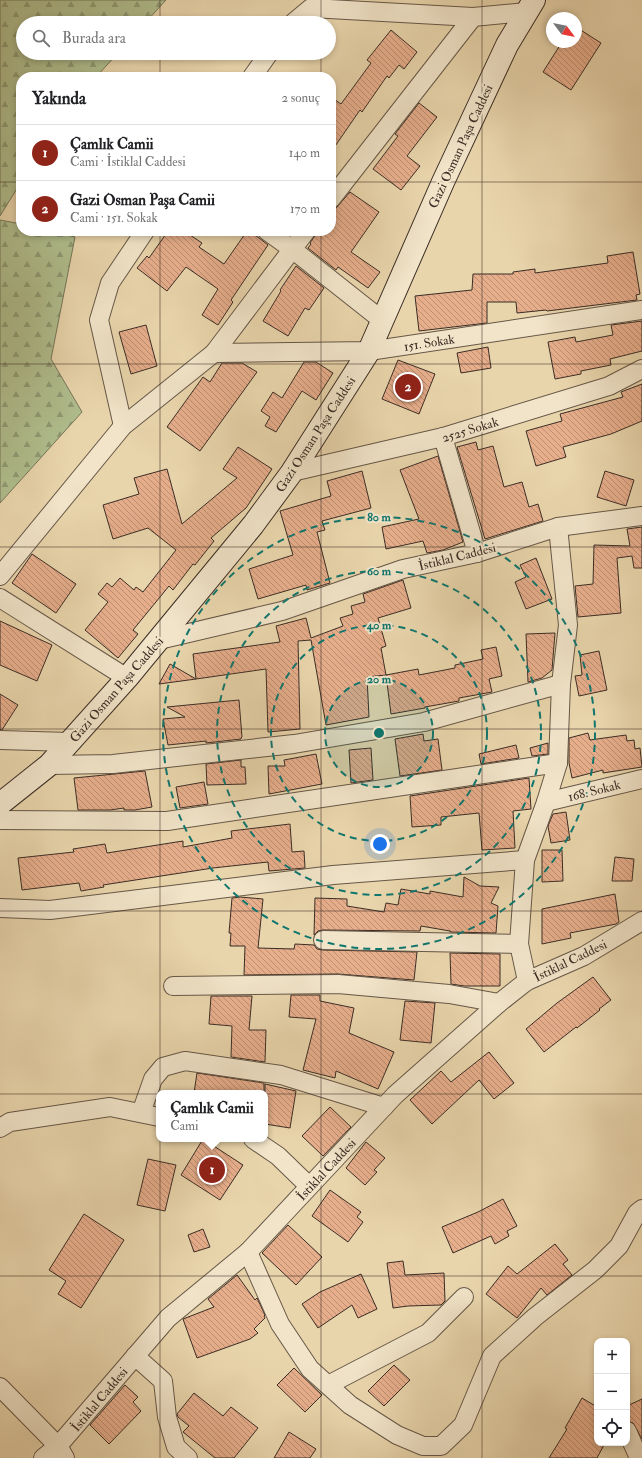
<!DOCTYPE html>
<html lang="tr">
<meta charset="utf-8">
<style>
:root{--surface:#fff;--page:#f6f6f6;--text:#202124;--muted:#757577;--line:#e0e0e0;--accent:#8f2418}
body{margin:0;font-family:"IM FELL Double Pica",serif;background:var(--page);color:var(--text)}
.controls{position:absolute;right:12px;bottom:12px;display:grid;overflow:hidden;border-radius:8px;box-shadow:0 2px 6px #0003}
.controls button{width:36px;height:36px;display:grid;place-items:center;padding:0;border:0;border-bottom:1px solid var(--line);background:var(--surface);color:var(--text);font:20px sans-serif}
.compass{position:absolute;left:546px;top:12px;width:36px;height:36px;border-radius:50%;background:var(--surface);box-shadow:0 2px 6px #0003;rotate:122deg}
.you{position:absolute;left:380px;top:844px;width:14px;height:14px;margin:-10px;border:3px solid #fff;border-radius:50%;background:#1a73e8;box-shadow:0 0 0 6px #1a73e833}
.badge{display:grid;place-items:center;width:26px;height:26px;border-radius:50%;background:var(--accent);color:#fff;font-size:13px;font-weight:700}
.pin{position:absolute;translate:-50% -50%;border:2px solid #fff;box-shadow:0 1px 4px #0006}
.popup{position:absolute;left:156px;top:1090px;width:112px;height:52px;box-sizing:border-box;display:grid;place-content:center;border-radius:8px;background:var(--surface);filter:drop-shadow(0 1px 3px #0005);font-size:13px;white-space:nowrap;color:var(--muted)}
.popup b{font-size:15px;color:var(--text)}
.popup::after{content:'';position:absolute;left:50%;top:100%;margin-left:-8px;border:8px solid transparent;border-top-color:var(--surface)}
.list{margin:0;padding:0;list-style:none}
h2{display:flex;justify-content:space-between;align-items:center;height:52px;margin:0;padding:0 16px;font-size:17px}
h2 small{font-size:13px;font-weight:400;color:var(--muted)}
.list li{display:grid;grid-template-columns:26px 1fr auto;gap:12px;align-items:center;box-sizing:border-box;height:56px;padding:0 16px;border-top:1px solid var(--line)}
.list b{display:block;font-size:15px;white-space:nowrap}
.list p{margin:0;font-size:13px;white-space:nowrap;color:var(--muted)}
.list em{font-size:13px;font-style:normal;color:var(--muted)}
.icon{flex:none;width:22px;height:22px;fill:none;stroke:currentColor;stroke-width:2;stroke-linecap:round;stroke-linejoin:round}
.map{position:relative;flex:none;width:642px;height:1458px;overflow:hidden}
.search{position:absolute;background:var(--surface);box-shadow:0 2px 6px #0003;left:16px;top:16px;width:320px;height:44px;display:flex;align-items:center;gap:10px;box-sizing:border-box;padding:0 14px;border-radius:22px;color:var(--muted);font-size:15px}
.panel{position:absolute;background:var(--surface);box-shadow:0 2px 6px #0003;left:16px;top:72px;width:320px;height:164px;border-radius:16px}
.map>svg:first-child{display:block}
.forest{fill:url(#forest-firs);stroke:#76765a}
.building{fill:url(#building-back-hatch);stroke:#3b2d25}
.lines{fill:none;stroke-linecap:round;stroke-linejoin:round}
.street-casing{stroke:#665747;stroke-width:20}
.secondary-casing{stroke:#3b2d25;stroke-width:24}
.street{stroke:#f1e4c9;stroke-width:18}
.secondary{stroke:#f1e4c9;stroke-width:22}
.grid{fill:none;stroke:#3b2d25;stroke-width:1;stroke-opacity:0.55}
.ring{fill:none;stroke:#0f766e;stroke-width:2;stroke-dasharray:7 5}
.labels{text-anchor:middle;stroke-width:4;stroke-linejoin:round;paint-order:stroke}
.street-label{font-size:13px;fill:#3b2d25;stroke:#f1e4c9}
.centre{fill:#0f766e;stroke:#f1e4c9;stroke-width:2}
.ring-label{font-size:12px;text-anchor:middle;font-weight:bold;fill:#0f766e;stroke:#f1e4c9;stroke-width:4;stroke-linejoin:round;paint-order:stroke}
</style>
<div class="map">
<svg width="642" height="1458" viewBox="0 0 642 1458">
<defs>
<pattern id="forest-firs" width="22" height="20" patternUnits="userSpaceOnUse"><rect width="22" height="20" fill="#b0be8e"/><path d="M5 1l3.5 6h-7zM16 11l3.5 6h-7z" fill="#909b74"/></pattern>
<pattern id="building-back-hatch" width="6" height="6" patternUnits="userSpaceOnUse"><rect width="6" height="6" fill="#e7ae8c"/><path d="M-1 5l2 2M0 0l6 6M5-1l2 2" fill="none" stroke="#bc8e72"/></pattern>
</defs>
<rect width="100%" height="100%" fill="#e9d5ac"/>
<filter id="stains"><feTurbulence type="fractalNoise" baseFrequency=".005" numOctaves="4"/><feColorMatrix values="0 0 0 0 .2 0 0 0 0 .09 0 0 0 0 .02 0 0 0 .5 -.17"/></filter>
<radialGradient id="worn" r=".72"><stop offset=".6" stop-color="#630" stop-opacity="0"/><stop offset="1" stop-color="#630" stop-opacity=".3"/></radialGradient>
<!-- forest -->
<g class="forest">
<polygon points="0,0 166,0 145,23 23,23 23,53 118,53 96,77 21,77 21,182 0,216"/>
<polygon points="0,220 21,224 21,231 50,231 75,237 51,359 82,412 0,503"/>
</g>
<!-- building -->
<g class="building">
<polygon points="576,27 601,43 571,90 543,72 562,42 576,42"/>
<polygon points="391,30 417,52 404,69 399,65 389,78 387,76 362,112 360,110 331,152 331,97 341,104 371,63 367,60"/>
<polygon points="419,103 437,117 407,156 420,166 401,190 373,169 398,136 395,134"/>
<polygon points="350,192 379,212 351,252 380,272 368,288 338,267 336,270 308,248 311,244 310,243 318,231 331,231 331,214"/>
<polygon points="168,231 184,231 202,243 199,247 224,264 247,231 250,231 268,245 231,300 233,302 218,325 202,315 218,289 186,267 167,291 137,268 147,256 149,258"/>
<polygon points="633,252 640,294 636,295 637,300 547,311 546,310 517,313 516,302 487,302 487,323 419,331 415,296 472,290 473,274 513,274 513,272 535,269 535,273 608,263 607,256"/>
<polygon points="296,266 324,288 309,310 305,308 288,336 263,321 281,291 280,290"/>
<polygon points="642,321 642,351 610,359 611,365 581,371 581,374 555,379 548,342 575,337 576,342 613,335 611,325"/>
<polygon points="146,325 157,366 131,374 119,332"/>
<polygon points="488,347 491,368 461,373 457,353"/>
<polygon points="398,360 435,374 419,414 382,399"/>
<polygon points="304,362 316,362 333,373 316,400 302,391 276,432 265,426 270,417 261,411 273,392 282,398"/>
<polygon points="222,363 242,363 257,372 200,451 167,427 203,377 210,382"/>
<polygon points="642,384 642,421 611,434 563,447 566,457 536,466 526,431 562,421 560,414 623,397 621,392"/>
<polygon points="476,442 478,450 493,446 504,487 522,482 529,507 538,504 543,521 485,539 457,447"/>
<polygon points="238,447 272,469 246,508 211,538 214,541 195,565 193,564 173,590 169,586 133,630 138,634 118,658 85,630 108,602 98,594 107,583 112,587 120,578 134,590 136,587 143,592 176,550 148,528 113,539 103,505 139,494 134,478 167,469 182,524 237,478 223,469"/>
<polygon points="438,456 463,542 443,550 427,553 423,541 386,549 382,527 419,519 400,470"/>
<polygon points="362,471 371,508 322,521 325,530 317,532 330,583 307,590 306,585 258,599 249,569 293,555 280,511 331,496 327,481"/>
<polygon points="605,471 634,480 626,506 597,497"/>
<polygon points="642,527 642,568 634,568 632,556 617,558 621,613 578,617 575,586 593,584 594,545 630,546 627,529"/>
<polygon points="32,554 76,584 56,613 12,583"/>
<polygon points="536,558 552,599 526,609 515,582 526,577 520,565"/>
<polygon points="403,580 411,608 378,618 386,646 381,648 386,675 367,677 369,717 326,725 311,640 298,641 300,729 268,732 266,669 196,679 193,654 280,642 276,626 306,618 311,638 343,626 340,618 353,614 351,606 365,602 363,594"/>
<polygon points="0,621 52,645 37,681 0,665"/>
<polygon points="555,633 552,670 542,678 528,682 526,634"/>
<polygon points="496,647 502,676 489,679 492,692 459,698 459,701 425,707 425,708 391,714 386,675 418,669 419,675 455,668 455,665 483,659 481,650"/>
<polygon points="599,651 607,690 579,696 575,676 582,675 580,655"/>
<polygon points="170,664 196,679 159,684"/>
<polygon points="0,694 18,705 2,730 0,730"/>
<polygon points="239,700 242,737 241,738 241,739 206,743 206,741 168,745 163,719 185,717 167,707"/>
<polygon points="588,733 590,740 626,735 627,741 634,740 635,749 640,748 642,767 603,773 603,770 572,778 569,763 569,738"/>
<polygon points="423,734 424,741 438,739 442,770 400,776 395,739"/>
<polygon points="548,743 548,754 532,756 530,748"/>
<polygon points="516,745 519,758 481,764 479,754"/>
<polygon points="371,748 373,780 351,783 349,750"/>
<polygon points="316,754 322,784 269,794 268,766 285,766 284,760"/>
<polygon points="241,760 241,767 245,767 246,784 207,785 206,764"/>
<polygon points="145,771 152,807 135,810 124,810 124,808 110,810 78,810 74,778"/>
<polygon points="529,778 531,809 513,811 515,848 482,850 479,813 441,817 441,825 412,827 410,796"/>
<polygon points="204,782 208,804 180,808 176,787"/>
<polygon points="566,812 570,840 551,843 548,826 553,814"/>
<polygon points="290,824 292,852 304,851 305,868 269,871 268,862 213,868 103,885 104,887 81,891 79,883 22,890 18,858 74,852 73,849 105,844 107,853 183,841 183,847 232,838 231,831"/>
<polygon points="542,850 562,850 563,881 542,882"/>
<polygon points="615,857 634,859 632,881 612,881"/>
<polygon points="464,877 480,886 499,887 491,903 498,906 496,933 450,932 450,931 421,926 420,931 323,930 318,931 314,935 315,898 347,899 347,906 384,912 386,903 398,905 401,889 430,894 430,891 463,897"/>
<polygon points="615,894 619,922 616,924 570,933 571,938 542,944 542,909"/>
<polygon points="240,897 263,899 258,948 294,949 295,944 314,945 317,949 323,950 417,952 414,980 338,974 244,975 245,946 230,946 231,933 229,933 232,898"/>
<polygon points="450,953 500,954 500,986 464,986 451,984"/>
<polygon points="593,977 611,1000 599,1009 600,1010 577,1028 576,1027 544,1052 526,1029 557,1003"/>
<polygon points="291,995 320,995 320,1001 354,1008 349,1033 394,1052 378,1089 336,1071 335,1078 303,1070 316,1019 289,1017"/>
<polygon points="211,996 252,996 249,1030 266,1030 265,1062 231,1057 232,1026 209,1024"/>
<polygon points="405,1001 435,1003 431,1043 400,1040"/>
<polygon points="489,1052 514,1083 494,1099 479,1080 432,1124 410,1100 441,1071 451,1082"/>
<polygon points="197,1073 264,1083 264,1093 194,1093"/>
<polygon points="265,1084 296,1091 290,1128 265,1124"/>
<polygon points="330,1107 351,1127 323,1156 302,1136"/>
<polygon points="203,1139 243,1165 220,1200 181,1175"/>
<polygon points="366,1142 385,1158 374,1170 377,1172 365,1185 346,1168"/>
<polygon points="148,1159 176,1165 165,1211 137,1205"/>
<polygon points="330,1190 361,1212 357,1217 363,1222 348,1242 312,1216"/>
<polygon points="503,1199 517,1226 507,1231 509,1236 495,1244 491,1236 453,1253 442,1227 478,1212"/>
<polygon points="84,1214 124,1240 81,1308 58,1294 66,1281 49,1270"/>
<polygon points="288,1225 322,1257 296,1285 262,1253"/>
<polygon points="203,1229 210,1247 194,1252 188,1235"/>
<polygon points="555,1244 568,1260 563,1264 572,1275 547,1295 541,1288 517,1318 486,1294 508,1266 517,1274"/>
<polygon points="403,1261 405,1275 444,1273 445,1301 441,1305 408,1306 393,1308 387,1263"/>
<polygon points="361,1274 377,1309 358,1318 352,1305 318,1328 302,1304 320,1292"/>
<polygon points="237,1275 255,1300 257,1298 265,1315 264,1316 265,1318 254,1329 258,1333 250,1339 197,1358 183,1319 214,1307 208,1299"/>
<polygon points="394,1365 410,1380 384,1406 368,1391"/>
<polygon points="294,1368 322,1395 305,1412 277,1385"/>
<polygon points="125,1385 138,1397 133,1402 141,1411 109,1444 90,1425"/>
<polygon points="194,1393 223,1416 231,1407 258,1428 234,1458 215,1458 183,1432 189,1426 178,1417 177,1414"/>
<polygon points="582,1398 597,1407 597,1443 605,1443 597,1458 549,1458 567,1429 565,1428"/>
<polygon points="642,1399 642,1439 633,1423 627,1421 627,1406"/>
<polygon points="289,1432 316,1449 310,1458 274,1458"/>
</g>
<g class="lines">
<defs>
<g id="street">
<polyline points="293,23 311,8 473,17 526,12"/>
<polyline points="252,77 269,53"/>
<polyline points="331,199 473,17"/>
<polyline points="267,231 292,249 383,321"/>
<polyline points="214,353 369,351 642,310"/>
<polyline points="123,426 99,320 110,283 145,231"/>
<polyline points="443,437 477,553"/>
<polyline points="292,472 443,437 609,386 642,369"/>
<polyline points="0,576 123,426 214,353 306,231"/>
<polyline points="0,598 127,678"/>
<polyline points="159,640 282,611 403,569 477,553 558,527 642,516"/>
<polyline points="0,740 70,742"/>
<polyline points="49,765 113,764 294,744 424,722 561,684"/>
<polyline points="546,802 642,779"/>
<polyline points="0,820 167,821 558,763"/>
<polyline points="0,908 50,910 333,875 525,860"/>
<polyline points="323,940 519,944"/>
<polyline points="527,981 519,944 525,860 546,802 558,763 561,684 568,625 558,527"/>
<polyline points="173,986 338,984 449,994 499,1003"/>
<polyline points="141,1113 153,1079 163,1067 185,1061 281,1075 384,1107"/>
<polyline points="0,1128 10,1122 110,1107 159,1117"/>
<polyline points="253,1139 278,1156 309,1186"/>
<polyline points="248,1252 280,1324 310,1369 350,1405 397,1435 423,1446 441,1446 463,1425 492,1356 535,1317 595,1270 619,1246 637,1213 642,1209"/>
<polyline points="135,1356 163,1381 167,1417 176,1447 188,1458"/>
<polyline points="328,1385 428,1333 464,1297"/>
<polyline points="0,1387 58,1446 65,1458"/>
<polyline points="627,1431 639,1458"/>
<polyline points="43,1458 58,1446 168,1318 248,1252 395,1095 499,1003 527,981 584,956 642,921"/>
</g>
<polyline id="secondary" points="0,804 49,765 127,678 253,525 292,472 369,351 443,182 507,45 534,0"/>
</defs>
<!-- street casing -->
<use href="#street" class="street-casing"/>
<!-- secondary casing -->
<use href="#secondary" class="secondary-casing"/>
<!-- street -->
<use href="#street" class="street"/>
<!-- secondary -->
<use href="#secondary" class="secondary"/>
</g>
<!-- grid -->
<path class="grid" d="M160,0V23M321,0V23M482,0V1458M160,53V77M321,53V77M0,182H21M331,182H642M160,231V1458M321,231V1458M0,364H642M0,547H642M0,729H642M0,911H642M0,1094H642M0,1276H642"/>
<!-- distance rings -->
<circle cx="379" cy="733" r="54" fill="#0f766e" fill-opacity=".12"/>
<g class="ring">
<circle cx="379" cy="733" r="54"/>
<circle cx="379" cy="733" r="108"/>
<circle cx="379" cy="733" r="162"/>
<circle cx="379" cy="733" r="216"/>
</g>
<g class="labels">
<!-- street labels -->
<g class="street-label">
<text transform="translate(460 146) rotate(-65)" y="5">Gazi Osman Paşa Caddesi</text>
<text transform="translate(429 342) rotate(-9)" y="5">151. Sokak</text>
<text transform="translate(470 429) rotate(-17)" y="5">2525 Sokak</text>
<text transform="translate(315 434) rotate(-57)" y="5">Gazi Osman Paşa Caddesi</text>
<text transform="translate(457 556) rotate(-14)" y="5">İstiklal Caddesi</text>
<text transform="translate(116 689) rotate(-49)" y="5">Gazi Osman Paşa Caddesi</text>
<text transform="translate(594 790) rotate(-14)" y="5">168. Sokak</text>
<text transform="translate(570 960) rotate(-26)" y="5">İstiklal Caddesi</text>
<text transform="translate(326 1169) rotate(-47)" y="5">İstiklal Caddesi</text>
<text transform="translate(99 1399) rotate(-50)" y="5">İstiklal Caddesi</text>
</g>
</g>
<circle cx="379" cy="733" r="6" class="centre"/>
<g class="ring-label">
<text x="379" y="521">80 m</text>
<text x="379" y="575">60 m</text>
<text x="379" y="629">40 m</text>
<text x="379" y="683">20 m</text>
</g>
<rect width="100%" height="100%" filter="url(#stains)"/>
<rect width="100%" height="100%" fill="url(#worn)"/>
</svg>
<div class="controls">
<button>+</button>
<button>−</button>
<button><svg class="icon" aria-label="locate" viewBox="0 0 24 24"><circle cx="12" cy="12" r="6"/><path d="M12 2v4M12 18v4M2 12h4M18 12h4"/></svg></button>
</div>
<svg class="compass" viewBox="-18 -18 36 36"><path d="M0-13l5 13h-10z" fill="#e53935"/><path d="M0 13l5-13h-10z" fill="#757577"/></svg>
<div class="you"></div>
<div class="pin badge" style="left:212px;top:1170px">1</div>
<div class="popup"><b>Çamlık Camii</b>Cami</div>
<div class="pin badge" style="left:408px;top:387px">2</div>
<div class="search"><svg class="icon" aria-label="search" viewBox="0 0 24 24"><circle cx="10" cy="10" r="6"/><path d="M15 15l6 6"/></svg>Burada ara</div>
<section class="panel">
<h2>Yakında<small>2 sonuç</small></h2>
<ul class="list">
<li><span class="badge">1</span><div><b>Çamlık Camii</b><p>Cami · İstiklal Caddesi</p></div><em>140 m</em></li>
<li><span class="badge">2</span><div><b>Gazi Osman Paşa Camii</b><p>Cami · 151. Sokak</p></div><em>170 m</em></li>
</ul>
</section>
</div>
